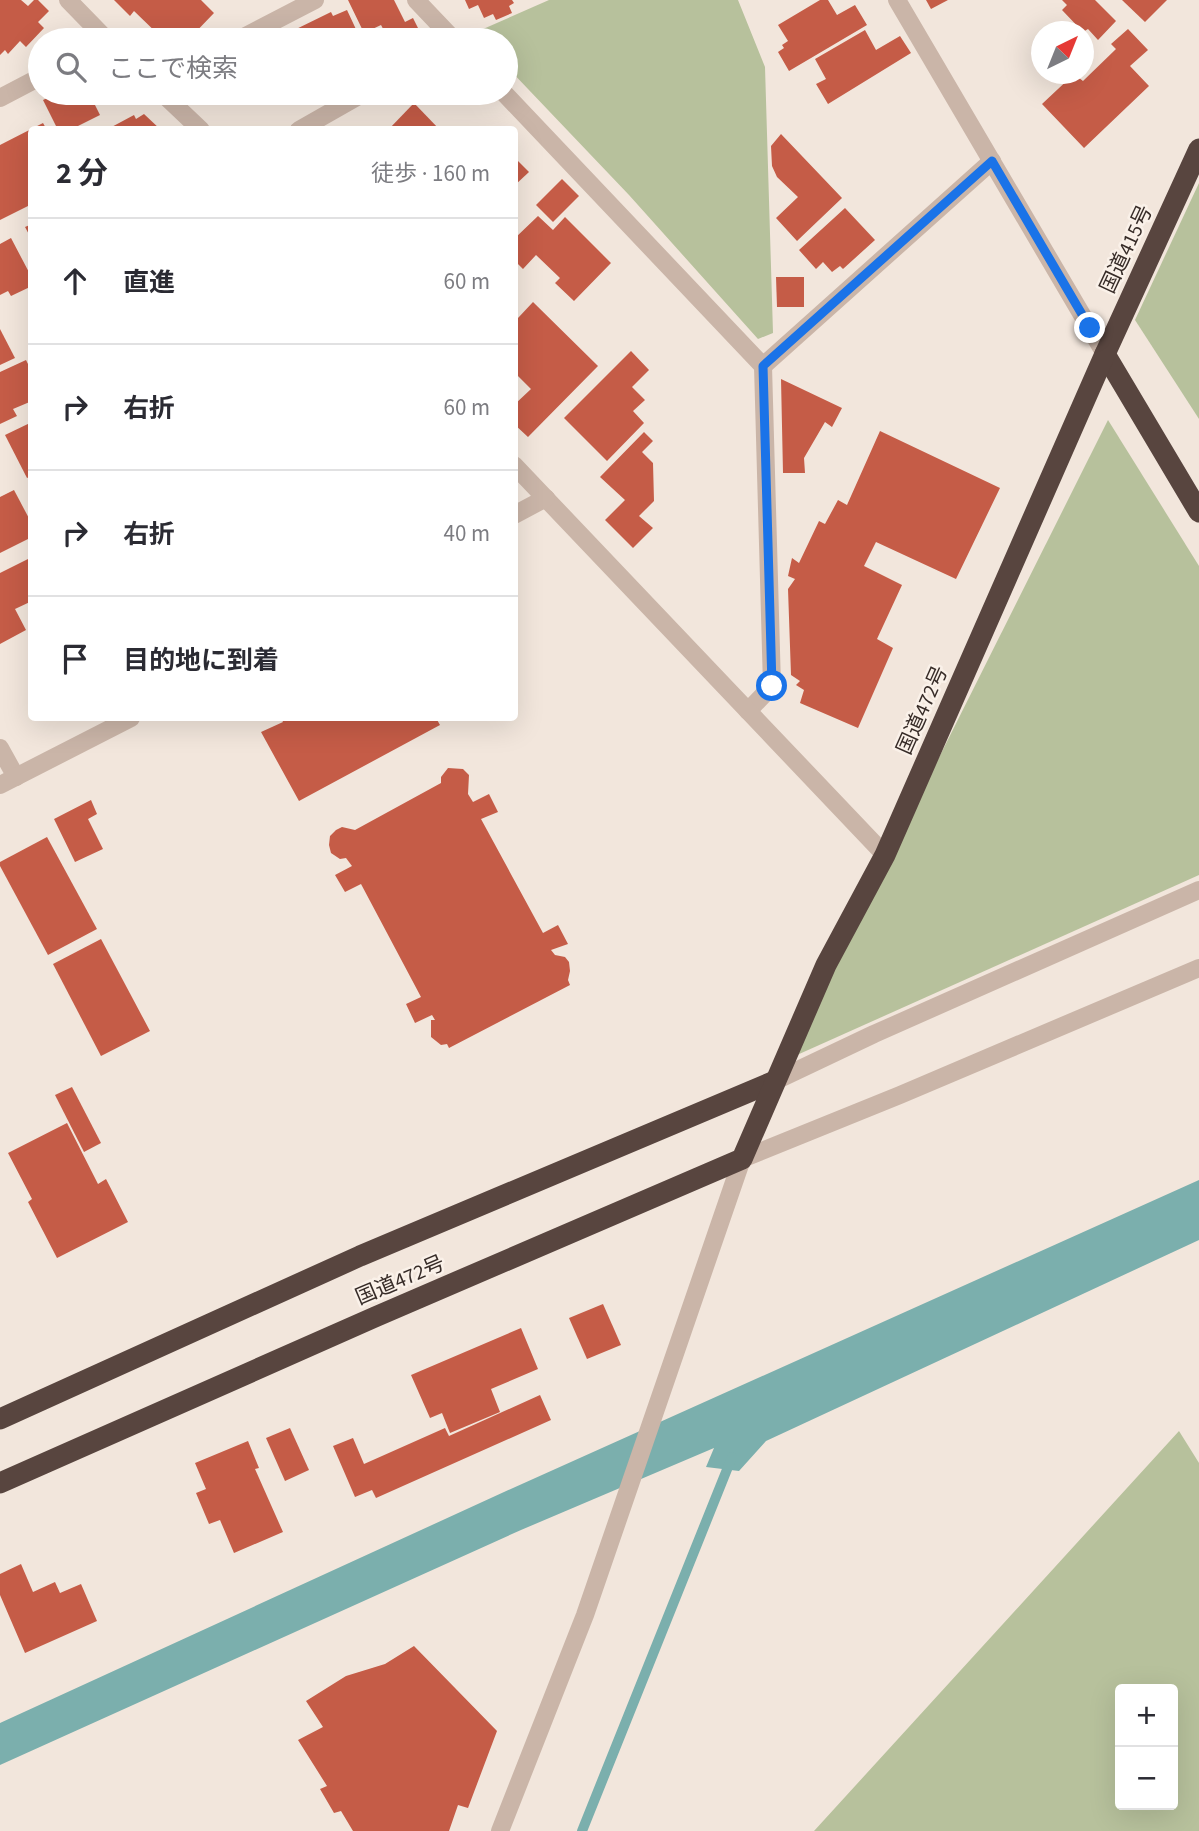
<!DOCTYPE html>
<html lang="ja">
<meta charset="utf-8">
<style>
:root{--surface:#fff;--page:#f2f2f3;--text:#2b2b33;--muted:#7c7c81;--line:#e1e1e2}
body{margin:0;font-family:"Source Sans 3","Noto Sans JP",sans-serif;background:var(--page);color:var(--text)}
.controls{position:absolute;right:21px;bottom:21px;display:grid;overflow:hidden;border-radius:7px;box-shadow:0 7px 28px #0002}
.controls button{width:63px;height:63px;display:grid;place-items:center;padding:0;border:0;border-bottom:2px solid var(--line);background:var(--surface);color:var(--text);font:35px sans-serif}
.compass{position:absolute;left:1031px;top:21px;width:63px;height:63px;border-radius:50%;background:var(--surface);box-shadow:0 7px 28px #0002;rotate:43deg}
.stop{position:absolute;width:21px;height:21px;margin:-16px;border:5px solid #1a73e8;border-radius:50%;background:#fff}
.stop.end{background:#1a73e8;border-color:#fff;box-shadow:0 2px 7px #0008}
.list{margin:0;padding:0;list-style:none}
h2{display:flex;justify-content:space-between;align-items:center;height:91px;margin:0;padding:0 28px;font-size:30px}
h2 small{font-size:23px;font-weight:400;color:var(--muted)}
.list li{display:grid;grid-template-columns:46px 1fr auto;gap:21px;align-items:center;box-sizing:border-box;height:126px;padding:0 28px;border-top:2px solid var(--line)}
.list b{display:block;font-size:26px;white-space:nowrap}
.list em{font-size:23px;font-style:normal;color:var(--muted)}
.icon{flex:none;width:38px;height:38px;fill:none;stroke:currentColor;stroke-width:2;stroke-linecap:round;stroke-linejoin:round}
.map{position:relative;flex:none;width:1199px;height:1831px;overflow:hidden}
.search{position:absolute;background:var(--surface);box-shadow:0 7px 28px #0002;left:28px;top:28px;width:490px;height:77px;display:flex;align-items:center;gap:18px;box-sizing:border-box;padding:0 24px;border-radius:38px;color:var(--muted);font-size:26px}
.panel{position:absolute;background:var(--surface);box-shadow:0 7px 28px #0002;left:28px;top:126px;width:490px;height:595px;border-radius:7px}
.map>svg:first-child{display:block}
.green{fill:#b7c19c;fill-rule:evenodd}
.water{fill:#7bafad}
.lines{fill:none;stroke-linecap:round;stroke-linejoin:round}
.stream{stroke:#7bafad;stroke-width:10}
.building{fill:#c55c47}
.minor{stroke:#cab5a8;stroke-width:18}
.highway{stroke:#58453f;stroke-width:21}
.route{stroke:#1a73e8;stroke-width:9}
.labels{text-anchor:middle;stroke-width:5;stroke-linejoin:round;paint-order:stroke}
.street-label{font-size:21px;fill:#372c28;stroke:#faf1e9}
</style>
<div class="map">
<svg width="1199" height="1831" viewBox="0 0 1199 1831">
<rect width="100%" height="100%" fill="#f2e6dc"/>
<!-- green -->
<g class="green">
<polygon points="549,0 738,0 765,67 773,333 758,339 629,195 506,66 506,40 481,40 474,33"/>
<polygon points="1199,183 1199,419 1135,320"/>
<polygon points="1108,420 1199,566 1199,875 788,1059"/>
<path d="M1179,1431L1199,1463V1831H814ZM1120,1689H1173V1805H1120Z"/>
</g>
<!-- water -->
<polygon class="water" points="1199,1180 1199,1240 766,1441 739,1471 706,1467 714,1448 521,1530 0,1765 0,1723 504,1492"/>
<g class="lines">
<!-- stream -->
<polyline class="stream" points="582,1831 732,1457"/>
</g>
<!-- building -->
<g class="building">
<polygon points="0,0 21,0 28,6 34,0 38,0 49,11 38,22 44,28 26,47 20,41 8,54 5,50 0,55"/>
<polygon points="114,0 201,0 214,13 189,39 178,29 167,40 164,40 134,11 130,16"/>
<polygon points="348,0 394,0 405,22 413,18 424,40 389,40 381,25 364,33"/>
<polygon points="465,0 512,0 514,3 509,6 512,13 496,20 493,14 484,18 478,5 469,9"/>
<polygon points="820,0 828,0 837,15 855,5 867,25 789,71 778,52 784,48 782,45 788,41 778,25"/>
<polygon points="926,0 948,0 931,9"/>
<polygon points="1062,0 1095,0 1116,21 1098,40 1088,29 1083,32 1062,10 1067,5"/>
<polygon points="1122,0 1167,0 1145,22"/>
<polygon points="347,10 361,40 286,40 284,35 331,12 333,16"/>
<polygon points="1128,29 1148,50 1130,66 1149,86 1084,148 1042,104 1074,74 1083,81 1116,49 1111,44"/>
<polygon points="865,30 876,50 900,36 911,53 828,104 816,84 826,79 815,59"/>
<polygon points="58,93 89,93 100,115 70,130 58,130 43,100"/>
<polygon points="414,103 440,130 388,130"/>
<polygon points="144,114 161,130 106,130 134,115 136,119"/>
<polygon points="43,123 47,130 32,130 32,204 0,220 0,145"/>
<polygon points="781,134 842,198 797,241 776,218 798,197 777,177 772,166 771,146"/>
<polygon points="514,157 529,172 514,186"/>
<polygon points="562,179 579,196 553,222 536,205"/>
<polygon points="845,208 875,240 843,269 840,266 832,272 823,262 816,269 799,250"/>
<polygon points="538,216 553,230 565,217 611,263 574,301 555,283 560,278 536,255 523,269 514,260 514,239"/>
<polygon points="32,224 32,240 25,227"/>
<polygon points="11,238 32,278 32,286 11,296 8,291 0,295 0,244"/>
<polygon points="776,277 804,277 804,307 777,307"/>
<polygon points="533,302 598,366 528,437 514,424 514,405 531,389 516,374 518,371 514,367 514,314 518,318"/>
<polygon points="0,329 15,358 0,365"/>
<polygon points="631,351 649,370 632,387 645,400 633,411 644,423 607,461 564,418"/>
<polygon points="26,360 32,372 32,401 13,409 17,416 0,424 0,372"/>
<polygon points="781,379 842,408 832,427 825,422 804,458 805,473 783,473"/>
<polygon points="32,422 32,476 27,478 5,435"/>
<polygon points="880,431 1000,488 956,579 876,542 864,566 902,585 877,639 893,648 858,728 800,703 804,690 796,685 800,681 791,675 788,589 795,579 788,576 792,558 799,563 819,521 825,524 838,500 847,505"/>
<polygon points="644,432 653,441 642,452 653,463 654,501 639,516 653,528 633,548 605,520 625,500 600,477"/>
<polygon points="14,490 32,524 32,537 0,553 0,497"/>
<polygon points="32,557 32,601 15,609 26,630 0,644 0,573"/>
<polygon points="281,718 436,718 440,725 299,801 261,732 283,722"/>
<polygon points="448,768 463,769 469,775 468,794 473,802 489,794 498,812 481,819 543,933 558,925 568,944 551,950 555,955 565,957 569,962 570,971 568,980 570,985 449,1048 447,1044 441,1045 431,1037 431,1020 435,1020 432,1015 415,1023 406,1004 421,997 361,884 345,892 335,875 352,866 346,858 340,859 331,853 329,845 330,836 336,830 342,827 355,830 441,783 441,777"/>
<polygon points="91,800 97,814 88,819 103,849 75,862 54,819"/>
<polygon points="47,837 97,929 48,955 0,866 0,862"/>
<polygon points="101,939 150,1031 101,1056 53,964"/>
<polygon points="72,1087 101,1143 84,1152 55,1095"/>
<polygon points="67,1123 98,1184 106,1179 128,1222 57,1258 28,1202 32,1199 8,1153"/>
<polygon points="603,1304 621,1345 587,1359 569,1318"/>
<polygon points="521,1328 538,1369 491,1389 500,1412 450,1433 442,1413 430,1418 411,1375"/>
<polygon points="540,1395 551,1420 376,1498 372,1490 355,1497 333,1446 353,1438 364,1464 445,1428 449,1436"/>
<polygon points="290,1428 309,1470 285,1481 266,1438"/>
<polygon points="248,1441 259,1468 255,1469 283,1532 234,1553 220,1520 209,1524 196,1493 206,1489 195,1463"/>
<polygon points="21,1564 33,1592 55,1582 60,1593 81,1584 97,1621 25,1653 0,1595 0,1574"/>
<polygon points="414,1646 497,1731 468,1808 458,1805 449,1831 353,1831 341,1811 334,1813 320,1789 327,1786 298,1740 323,1727 306,1701 346,1676 385,1664"/>
</g>
<g class="lines">
<!-- minor -->
<g class="minor">
<polyline points="68,0 107,40"/>
<polyline points="416,0 454,40"/>
<polyline points="897,0 1105,354"/>
<polyline points="238,40 315,0"/>
<polyline points="162,93 201,130"/>
<polyline points="504,93 763,366 772,686 748,711"/>
<polyline points="0,98 40,77"/>
<polyline points="299,130 364,93"/>
<polyline points="763,366 992,161"/>
<polyline points="514,465 885,855"/>
<polyline points="514,515 546,498"/>
<polyline points="0,748 16,777"/>
<polyline points="0,785 131,718"/>
<polyline points="775,1081 874,1034 1199,890"/>
<polyline points="500,1831 585,1615 742,1159 900,1095 1199,968"/>
</g>
<!-- highway -->
<g class="highway">
<polyline points="1105,354 1199,512"/>
<polyline points="0,1419 360,1256 775,1081"/>
<polyline points="0,1483 375,1317 742,1159 826,965 885,855 1105,354 1199,149"/>
</g>
</g>
<g class="lines">
<!-- route -->
<polyline class="route" points="772,686 763,366 992,161 1090,328"/>
</g>
<g class="labels">
<!-- street labels -->
<g class="street-label">
<text transform="translate(1126 249) rotate(-65)" y="7">国道415号</text>
<text transform="translate(922 710) rotate(-66)" y="7">国道472号</text>
<text transform="translate(400 1280) rotate(-23)" y="7">国道472号</text>
</g>
</g>
</svg>
<div class="controls">
<button>+</button>
<button>−</button>
</div>
<svg class="compass" viewBox="-18 -18 36 36"><path d="M0-13l5 13h-10z" fill="#e53935"/><path d="M0 13l5-13h-10z" fill="#7c7c81"/></svg>
<div class="stop" style="left:772px;top:686px"></div>
<div class="stop end" style="left:1090px;top:328px"></div>
<div class="search"><svg class="icon" aria-label="search" viewBox="0 0 24 24"><circle cx="10" cy="10" r="6"/><path d="M15 15l6 6"/></svg>ここで検索</div>
<section class="panel">
<h2>2 分<small>徒歩 · 160 m</small></h2>
<ul class="list">
<li><svg class="icon" aria-label="ahead" viewBox="0 0 24 24"><path d="M12 20V5M6 11l6-6 6 6"/></svg><div><b>直進</b></div><em>60 m</em></li>
<li><svg class="icon" aria-label="right" viewBox="0 0 24 24"><path d="M7 20v-9h11M14 6l5 5-5 5"/></svg><div><b>右折</b></div><em>60 m</em></li>
<li><svg class="icon" aria-label="right" viewBox="0 0 24 24"><path d="M7 20v-9h11M14 6l5 5-5 5"/></svg><div><b>右折</b></div><em>40 m</em></li>
<li><svg class="icon" aria-label="arrive" viewBox="0 0 24 24"><path d="M6 21V4h12l-3 4 3 4H6"/></svg><div><b>目的地に到着</b></div></li>
</ul>
</section>
</div>
